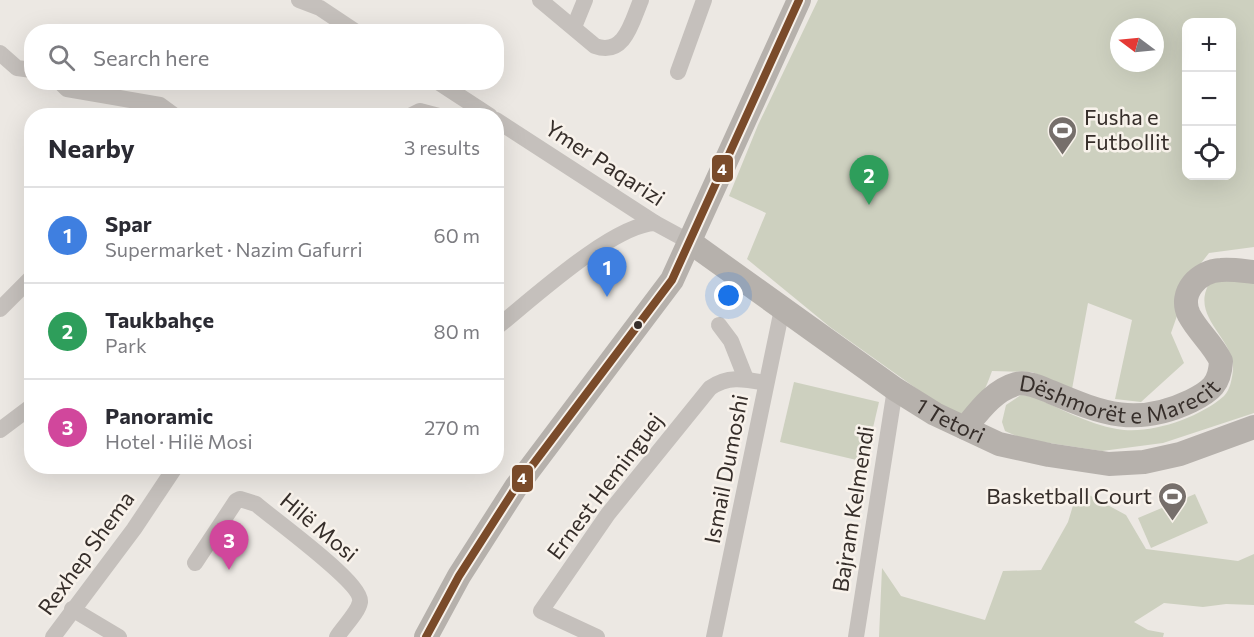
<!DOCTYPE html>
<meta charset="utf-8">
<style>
:root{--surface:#fff;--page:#f2f2f3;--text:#2b2b33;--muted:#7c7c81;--line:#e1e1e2;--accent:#766f6b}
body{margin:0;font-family:Commissioner,sans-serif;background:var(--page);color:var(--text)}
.controls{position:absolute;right:18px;top:18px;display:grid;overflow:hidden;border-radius:12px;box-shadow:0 6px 24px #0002}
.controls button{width:54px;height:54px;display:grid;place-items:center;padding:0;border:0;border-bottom:2px solid var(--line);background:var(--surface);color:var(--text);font:30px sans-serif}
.compass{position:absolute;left:1110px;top:18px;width:54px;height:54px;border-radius:50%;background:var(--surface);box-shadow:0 6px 24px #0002;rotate:286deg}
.you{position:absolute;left:729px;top:296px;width:21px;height:21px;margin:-15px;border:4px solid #fff;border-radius:50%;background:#1a73e8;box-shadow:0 0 0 9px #1a73e833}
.badge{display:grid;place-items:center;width:39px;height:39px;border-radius:50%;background:var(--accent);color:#fff;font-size:20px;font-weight:700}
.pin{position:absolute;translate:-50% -50px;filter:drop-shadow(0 2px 3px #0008)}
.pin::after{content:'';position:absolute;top:32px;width:21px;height:18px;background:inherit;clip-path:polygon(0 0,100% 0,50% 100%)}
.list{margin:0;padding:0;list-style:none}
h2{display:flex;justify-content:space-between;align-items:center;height:78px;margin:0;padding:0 24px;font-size:26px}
h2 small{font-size:20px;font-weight:400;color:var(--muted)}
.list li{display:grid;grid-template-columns:39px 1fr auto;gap:18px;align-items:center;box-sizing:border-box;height:96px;padding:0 24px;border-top:2px solid var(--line)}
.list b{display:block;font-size:22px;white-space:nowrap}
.list p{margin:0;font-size:20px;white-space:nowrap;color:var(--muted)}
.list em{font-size:20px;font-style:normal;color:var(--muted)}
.icon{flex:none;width:33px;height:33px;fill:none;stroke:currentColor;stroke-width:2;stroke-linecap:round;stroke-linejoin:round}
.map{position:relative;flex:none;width:1254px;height:637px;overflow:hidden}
.search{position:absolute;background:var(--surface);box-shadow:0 6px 24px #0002;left:24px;top:24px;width:480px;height:66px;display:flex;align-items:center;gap:15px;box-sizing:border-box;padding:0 21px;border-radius:24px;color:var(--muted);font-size:22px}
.panel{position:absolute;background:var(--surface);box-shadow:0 6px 24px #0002;left:24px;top:108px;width:480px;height:366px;border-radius:24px}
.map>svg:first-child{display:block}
.green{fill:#cdd0bf;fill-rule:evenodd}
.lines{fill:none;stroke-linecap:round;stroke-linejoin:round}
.street{stroke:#c5c0bc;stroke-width:16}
.secondary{stroke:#b6b1ac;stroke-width:24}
.bus-1-casing{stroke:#f8f2eb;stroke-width:12}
.bus-1{stroke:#7a4b2a;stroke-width:8}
.bus-dot{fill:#362e2a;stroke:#f8f2eb;stroke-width:2}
.labels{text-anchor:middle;stroke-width:5;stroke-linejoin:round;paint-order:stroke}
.poi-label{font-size:22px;fill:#362e2a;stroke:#f8f2eb;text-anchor:start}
.street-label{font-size:22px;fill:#362e2a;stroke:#f8f2eb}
.line-badge{stroke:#f8f2eb;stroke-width:2}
.badge-label{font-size:16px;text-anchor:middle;font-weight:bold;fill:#fff}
</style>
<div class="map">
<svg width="1254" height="637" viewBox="0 0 1254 637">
<rect width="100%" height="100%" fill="#ece8e3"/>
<!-- green -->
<g class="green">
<path d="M818,0H1254V247L1209,253L1191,276L1171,333L1184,363L1141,402L1115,399L1132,320L1088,303L1072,389L1032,372L992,371C984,393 978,408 955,416L830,327L747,259L766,213L729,196L758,125ZM1186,22H1232V176H1186ZM1119,27H1155V63H1119Z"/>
<path d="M1254,273V413L1163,443L1102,451L1023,439L1005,431L1002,422L1006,405L1021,395L1032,396C1059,408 1088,424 1117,429C1150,435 1199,418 1224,396C1230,390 1232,379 1233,370C1235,336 1186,316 1212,279Z"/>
<polygon points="794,382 879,402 865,462 780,442"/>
<polygon points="1078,489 1126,515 1146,549 1238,561 1254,554 1254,605 1226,604 1203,607 1164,603 1134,622 1148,630 1164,633 1163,637 879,637 882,568 901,596 985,620 1003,571 1041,570 1068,522"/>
<polygon points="1195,494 1208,523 1151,548 1138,518"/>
</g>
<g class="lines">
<!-- street -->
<g class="street">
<polyline points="299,0 320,8 356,32"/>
<path d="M540,0L595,46C625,57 632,21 641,0"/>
<polyline points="574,27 585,0"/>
<polyline points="0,53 17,68 32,70"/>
<polyline points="678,72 704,0"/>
<polyline points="60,82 67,89 160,105 175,116"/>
<polyline points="438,82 490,116"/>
<polyline points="410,116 420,111 439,116"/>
<polyline points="496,120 655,223 690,242"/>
<polyline points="0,309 32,277"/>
<polyline points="719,325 731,341 746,379"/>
<path d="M496,328C531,300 612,225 655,223"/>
<polyline points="0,430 32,406"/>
<path d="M195,563L236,501L240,499L256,504C273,519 363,583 360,602C358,613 343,627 337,637"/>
<polyline points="72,609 119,637"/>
<polyline points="53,637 134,529 176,466"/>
<path d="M597,637L541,611L608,514L710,388C728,375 745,379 766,383"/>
<polyline points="714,637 782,309"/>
<polyline points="856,637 895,389"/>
</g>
<!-- secondary -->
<g class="secondary">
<path id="s1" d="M690,242L895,389L935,414L999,444L1049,455L1109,464L1144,462L1180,454L1254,427"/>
<path id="s2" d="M965,428C979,411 994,390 1016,384C1027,381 1041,388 1051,392C1103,414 1137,427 1191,401C1211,391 1220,384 1221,361C1213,344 1198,332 1189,315C1178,292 1199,271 1221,270C1232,269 1243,271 1254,272"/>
<polyline points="426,637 459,576 516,487 672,280 799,0"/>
</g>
<defs>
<polyline id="bus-1" points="426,637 459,576 516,487 672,280 799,0"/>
</defs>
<!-- bus-1 casing -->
<use href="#bus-1" class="bus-1-casing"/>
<!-- bus-1 -->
<use href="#bus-1" class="bus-1"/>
</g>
<!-- icons -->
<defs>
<symbol id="stadium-pin" viewBox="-11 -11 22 30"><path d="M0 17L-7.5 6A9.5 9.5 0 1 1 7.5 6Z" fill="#766f6b" stroke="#f8f2eb"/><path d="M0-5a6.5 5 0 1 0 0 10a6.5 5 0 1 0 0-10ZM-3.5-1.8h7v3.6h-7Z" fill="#fff"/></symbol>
</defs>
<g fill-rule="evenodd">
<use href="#stadium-pin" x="1046" y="114" width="33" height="45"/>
<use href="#stadium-pin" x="1156" y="480" width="33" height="45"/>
</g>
<!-- markers -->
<circle class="bus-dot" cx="638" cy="325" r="5"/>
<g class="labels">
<!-- poi labels -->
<g class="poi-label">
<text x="1084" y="125">Fusha e<tspan x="1084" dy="25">Futbollit</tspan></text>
<text x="1152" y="504" text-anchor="end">Basketball Court</text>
</g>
<!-- street labels -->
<g class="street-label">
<text transform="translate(605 163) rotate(33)" y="8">Ymer Paqarizi</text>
<text dy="8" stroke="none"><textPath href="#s2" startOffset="177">Dëshmorët e Marecit</textPath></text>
<text dy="8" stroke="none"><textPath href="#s1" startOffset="316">1 Tetori</textPath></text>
<text transform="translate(726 469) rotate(-79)" y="8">Ismail Dumoshi</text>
<text transform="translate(605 486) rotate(-53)" y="8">Ernest Heminguej</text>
<text transform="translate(853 509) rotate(-81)" y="8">Bajram Kelmendi</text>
<text transform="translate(319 527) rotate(40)" y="8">Hilë Mosi</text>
<text transform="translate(86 553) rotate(-54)" y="8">Rexhep Shema</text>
</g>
</g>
<g class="line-badge">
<rect x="711" y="154" width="23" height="29" rx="6" fill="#7a4b2a"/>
<rect x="511" y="464" width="23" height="29" rx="6" fill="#7a4b2a"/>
</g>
<g class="badge-label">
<text x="722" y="175">4</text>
<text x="522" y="484">4</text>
</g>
</svg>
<div class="controls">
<button>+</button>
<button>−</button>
<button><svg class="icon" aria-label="locate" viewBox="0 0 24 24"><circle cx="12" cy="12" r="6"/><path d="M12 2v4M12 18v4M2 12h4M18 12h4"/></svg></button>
</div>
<svg class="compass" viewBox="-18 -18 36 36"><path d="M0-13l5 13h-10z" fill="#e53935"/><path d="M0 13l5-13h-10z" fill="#7c7c81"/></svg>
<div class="you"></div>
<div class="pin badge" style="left:607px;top:297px;background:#3f7fe0">1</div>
<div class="pin badge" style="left:869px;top:205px;background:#2e9e5b">2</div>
<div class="pin badge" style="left:229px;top:570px;background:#d1479c">3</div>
<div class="search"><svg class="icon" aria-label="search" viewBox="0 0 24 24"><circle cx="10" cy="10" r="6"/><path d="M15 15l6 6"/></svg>Search here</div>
<section class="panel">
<h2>Nearby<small>3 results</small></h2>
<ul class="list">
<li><span class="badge" style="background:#3f7fe0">1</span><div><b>Spar</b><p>Supermarket · Nazim Gafurri</p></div><em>60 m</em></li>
<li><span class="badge" style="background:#2e9e5b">2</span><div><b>Taukbahçe</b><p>Park</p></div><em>80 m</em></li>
<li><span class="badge" style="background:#d1479c">3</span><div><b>Panoramic</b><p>Hotel · Hilë Mosi</p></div><em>270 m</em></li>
</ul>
</section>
</div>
